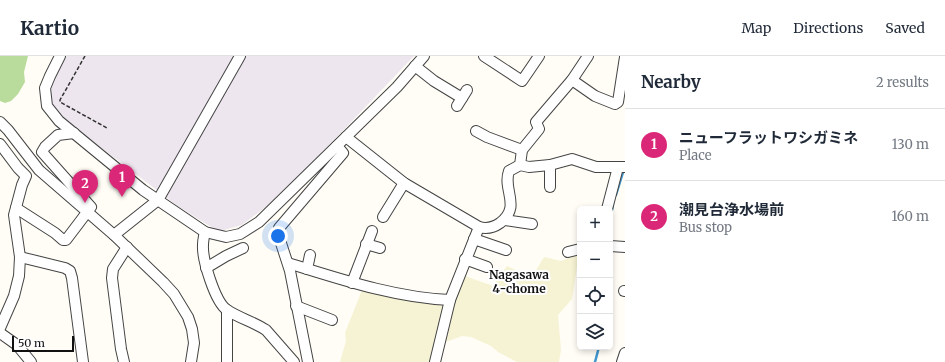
<!DOCTYPE html>
<meta charset="utf-8">
<style>
:root{--surface:#fff;--page:#f6f6f7;--text:#1f2937;--muted:#747a83;--line:#e0e1e3;--accent:#db2777}
body{margin:0;font-family:Merriweather,"Noto Sans JP",serif;background:var(--page);color:var(--text)}
.controls{position:absolute;right:12px;bottom:12px;display:grid;overflow:hidden;border-radius:6px;box-shadow:0 2px 6px #0003}
.controls button{width:36px;height:36px;display:grid;place-items:center;padding:0;border:0;border-bottom:1px solid var(--line);background:var(--surface);color:var(--text);font:20px sans-serif}
.scale{position:absolute;left:12px;bottom:10px;width:62px;box-sizing:border-box;padding-left:4px;border:2px solid #111;border-top:0;font-size:11px;line-height:14px;white-space:nowrap;color:#111;-webkit-text-stroke:3px #fff;paint-order:stroke}
.you{position:absolute;left:278px;top:180px;width:14px;height:14px;margin:-10px;border:3px solid #fff;border-radius:50%;background:#1a73e8;box-shadow:0 0 0 6px #1a73e833}
.badge{display:grid;place-items:center;width:26px;height:26px;border-radius:50%;background:var(--accent);color:#fff;font-size:13px;font-weight:700}
.pin{position:absolute;translate:-50% -33px;filter:drop-shadow(0 1px 2px #0008)}
.pin::after{content:'';position:absolute;top:21px;width:14px;height:12px;background:inherit;clip-path:polygon(0 0,100% 0,50% 100%)}
.list{margin:0;padding:0;list-style:none}
h2{display:flex;justify-content:space-between;align-items:center;height:52px;margin:0;padding:0 16px;font-size:17px}
h2 small{font-size:13px;font-weight:400;color:var(--muted)}
.list li{display:grid;grid-template-columns:26px 1fr auto;gap:12px;align-items:center;box-sizing:border-box;height:72px;padding:0 16px;border-top:1px solid var(--line)}
.list b{display:block;font-size:15px;white-space:nowrap}
.list p{margin:0;font-size:13px;white-space:nowrap;color:var(--muted)}
.list em{font-size:13px;font-style:normal;color:var(--muted)}
.icon{flex:none;width:22px;height:22px;fill:none;stroke:currentColor;stroke-width:2;stroke-linecap:round;stroke-linejoin:round}
.map{position:relative;flex:none;width:625px;height:306px;overflow:hidden}
header{display:flex;align-items:center;gap:24px;box-sizing:border-box;height:56px;padding:0 20px;background:var(--surface);border-bottom:1px solid var(--line)}
header strong{font-size:19px}
nav{display:flex;gap:22px;margin-inline-start:auto;font-size:14px}
main{display:flex}
aside{flex:1;background:var(--surface)}
.map>svg:first-child{display:block}
.industrial{fill:#eee6ef}
.farmland{fill:#f6f3d4}
.forest{fill:#b9dc9c}
.lines{fill:none;stroke-linecap:round;stroke-linejoin:round}
.stream{stroke:#3f96cf;stroke-width:2.5}
.minor-casing{stroke:#444;stroke-width:12}
.path{stroke:#333;stroke-width:1.5;stroke-dasharray:4 2;stroke-linecap:butt}
.minor{stroke:#fff;stroke-width:10}
.labels{text-anchor:middle;stroke-width:4;stroke-linejoin:round;paint-order:stroke}
.neighbourhood-label{font-size:12px;font-weight:bold;fill:#111;stroke:#fff}
</style>
<header>
<strong>Kartio</strong>
<nav><a>Map</a><a>Directions</a><a>Saved</a></nav>
</header>
<main>
<div class="map">
<svg width="625" height="306" viewBox="0 0 625 306">
<rect width="100%" height="100%" fill="#fffdf5"/>
<!-- industrial -->
<polygon class="industrial" points="65,0 414,0 334,84 267,150 242,169 224,174 216,174 179,151 61,61 53,49 50,38 53,20"/>
<!-- farmland -->
<g class="farmland">
<polygon points="579,198 572,243 558,259 561,294 559,306 517,306 498,296 491,290 471,281 462,280 443,287 447,281 452,243 462,219 493,230 507,210 532,221 544,201 561,205"/>
<polygon points="367,233 445,247 433,306 340,306 346,285 345,277 362,234"/>
</g>
<!-- forest -->
<polygon class="forest" points="0,0 28,0 24,16 25,26 18,38 11,45 5,47 0,45"/>
<g class="lines">
<!-- stream -->
<g class="stream">
<polyline points="616,139 624,113"/>
<polyline points="611,183 610,165 613,148"/>
<polyline points="595,306 599,291"/>
</g>
<defs>
<g id="minor">
<polyline points="60,0 50,20 45,32 47,50 59,65 143,134 205,176 226,181 240,178 259,166 397,31 424,0"/>
<polyline points="484,0 522,25 539,0"/>
<polyline points="415,10 434,25 462,42"/>
<polyline points="572,24 595,40 615,48 618,46 625,1"/>
<polyline points="457,50 467,34"/>
<polyline points="0,66 8,74 39,114 114,179 163,226 174,238 188,261 192,273 194,287 191,306"/>
<polyline points="476,75 487,81 522,94"/>
<path d="M346,81L404,127L479,171C486,173 493,172 500,167C522,150 502,134 509,115L520,109L522,94L539,73L536,66L572,24L588,0"/>
<polyline points="0,88 18,112 26,120 22,129 14,159 20,201 19,220 14,240 0,272"/>
<polyline points="520,109 529,111 550,109 572,103 596,111 625,111"/>
<polyline points="550,109 550,131"/>
<polyline points="16,152 55,177 63,184 66,184 91,151 42,96 45,91 58,79 74,77"/>
<polyline points="607,153 618,111"/>
<polyline points="383,161 404,127"/>
<polyline points="505,164 532,168"/>
<path d="M205,176C204,180 203,185 203,189C202,203 215,246 227,254C239,262 254,266 266,274L294,306"/>
<polyline points="114,179 158,144 240,0"/>
<polyline points="474,183 506,194"/>
<polyline points="366,188 380,192"/>
<polyline points="610,190 625,191"/>
<polyline points="568,196 580,193"/>
<polyline points="20,201 65,212 70,215 72,222 83,306"/>
<polyline points="465,203 487,211"/>
<path d="M288,207C340,223 396,242 450,244"/>
<polyline points="206,212 226,200 243,192"/>
<polyline points="307,213 310,199"/>
<polyline points="352,227 372,175"/>
<polyline points="624,235 625,235"/>
<polyline points="296,250 332,264"/>
<polyline points="227,254 227,306"/>
<polyline points="0,277 17,289 31,306"/>
<polyline points="124,306 121,293 112,222 113,213 127,191"/>
<polyline points="308,306 290,215 279,181 279,172 343,97 337,90"/>
<polyline points="435,306 450,244 479,171"/>
<polyline points="622,306 625,297"/>
</g>
</defs>
<!-- minor casing -->
<use href="#minor" class="minor-casing"/>
<!-- path -->
<polyline class="path" points="85,0 60,44 60,46 107,72"/>
<!-- minor -->
<use href="#minor" class="minor"/>
</g>
<g class="labels">
<!-- neighbourhood labels -->
<g class="neighbourhood-label">
<text x="519" y="223">Nagasawa<tspan x="519" dy="14">4-chome</tspan></text>
</g>
</g>
</svg>
<div class="controls">
<button>+</button>
<button>−</button>
<button><svg class="icon" aria-label="locate" viewBox="0 0 24 24"><circle cx="12" cy="12" r="6"/><path d="M12 2v4M12 18v4M2 12h4M18 12h4"/></svg></button>
<button><svg class="icon" aria-label="layers" viewBox="0 0 24 24"><path d="M12 4l9 5-9 5-9-5zM3 14l9 5 9-5"/></svg></button>
</div>
<div class="scale">50 m</div>
<div class="you"></div>
<div class="pin badge" style="left:122px;top:141px">1</div>
<div class="pin badge" style="left:85px;top:147px">2</div>
</div>
<aside>
<h2>Nearby<small>2 results</small></h2>
<ul class="list">
<li><span class="badge">1</span><div><b>ニューフラットワシガミネ</b><p>Place</p></div><em>130 m</em></li>
<li><span class="badge">2</span><div><b>潮見台浄水場前</b><p>Bus stop</p></div><em>160 m</em></li>
</ul>
</aside>
</main>
